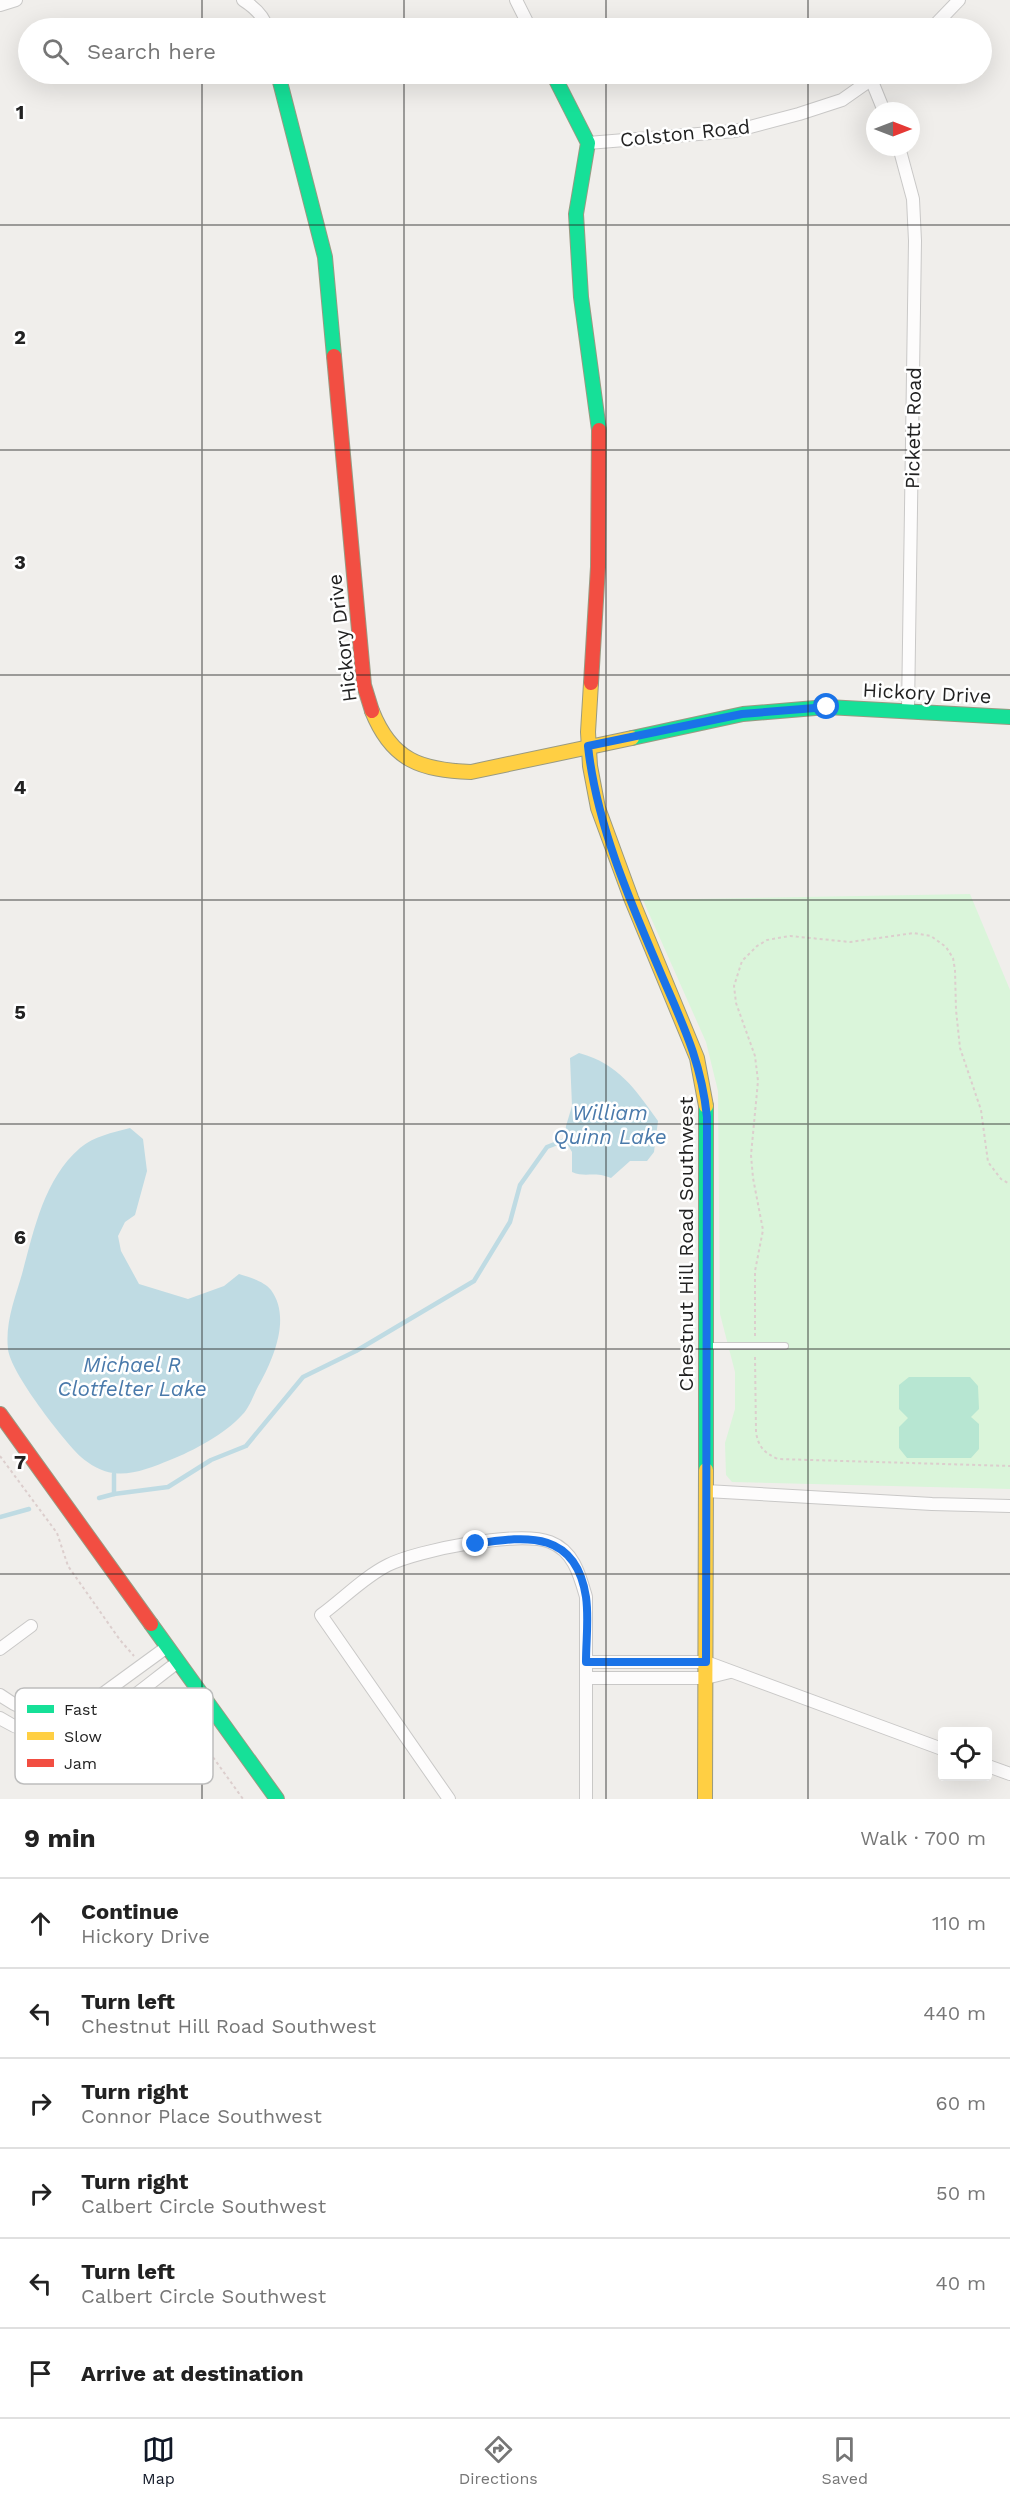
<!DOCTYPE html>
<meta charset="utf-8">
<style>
:root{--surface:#fff;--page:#f2f2f2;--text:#222;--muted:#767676;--line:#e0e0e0;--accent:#111827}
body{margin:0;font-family:"Work Sans",sans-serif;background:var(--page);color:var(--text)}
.controls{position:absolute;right:18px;bottom:18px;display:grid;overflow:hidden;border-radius:6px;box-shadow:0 6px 24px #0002}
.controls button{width:54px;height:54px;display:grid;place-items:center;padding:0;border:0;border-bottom:2px solid var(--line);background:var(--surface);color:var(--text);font:30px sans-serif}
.compass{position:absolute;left:866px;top:102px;width:54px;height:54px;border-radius:50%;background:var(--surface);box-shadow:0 6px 24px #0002;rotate:90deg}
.stop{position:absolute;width:18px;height:18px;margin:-14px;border:4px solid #1a73e8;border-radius:50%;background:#fff}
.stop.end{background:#1a73e8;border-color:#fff;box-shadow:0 2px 6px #0008}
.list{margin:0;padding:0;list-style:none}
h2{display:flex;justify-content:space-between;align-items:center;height:78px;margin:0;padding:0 24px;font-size:26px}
h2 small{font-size:20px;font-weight:400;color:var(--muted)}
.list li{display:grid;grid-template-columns:39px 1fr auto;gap:18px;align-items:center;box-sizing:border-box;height:90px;padding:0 24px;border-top:2px solid var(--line)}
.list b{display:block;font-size:22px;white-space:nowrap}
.list p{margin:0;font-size:20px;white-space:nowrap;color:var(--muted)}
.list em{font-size:20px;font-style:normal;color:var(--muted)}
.icon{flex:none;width:33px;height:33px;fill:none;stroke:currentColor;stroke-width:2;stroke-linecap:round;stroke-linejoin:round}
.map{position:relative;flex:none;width:1010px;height:1799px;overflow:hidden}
.search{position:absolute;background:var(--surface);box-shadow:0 6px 24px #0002;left:18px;right:18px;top:18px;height:66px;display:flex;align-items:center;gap:15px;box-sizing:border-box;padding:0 21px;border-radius:33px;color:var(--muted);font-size:22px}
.sheet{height:618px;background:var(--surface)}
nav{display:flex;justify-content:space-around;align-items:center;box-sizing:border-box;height:84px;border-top:2px solid var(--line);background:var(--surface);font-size:16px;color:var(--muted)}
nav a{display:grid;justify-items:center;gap:3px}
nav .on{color:var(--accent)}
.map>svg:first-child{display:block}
.park{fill:#daf5da}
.pitch{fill:#b7e6d2}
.water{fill:#bfdbe3}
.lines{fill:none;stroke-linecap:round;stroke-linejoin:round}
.stream{stroke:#bfdbe3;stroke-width:4.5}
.lane-casing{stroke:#c9c8c7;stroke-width:8}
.street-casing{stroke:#c9c8c7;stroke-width:14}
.fast-casing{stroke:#999a82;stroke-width:16}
.slow-casing{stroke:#999a82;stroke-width:16}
.jam-casing{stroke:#999a82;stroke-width:16}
.path{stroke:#dccecd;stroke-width:2;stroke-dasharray:3 3;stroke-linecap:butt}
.lane{stroke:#fdfcfc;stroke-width:6}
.street{stroke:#fdfcfc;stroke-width:12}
.fast{stroke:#16e098;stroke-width:14}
.slow{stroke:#ffcf43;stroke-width:14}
.jam{stroke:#f24e42;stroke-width:14}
.route{stroke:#1a73e8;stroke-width:8}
.grid{fill:none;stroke:#222;stroke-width:1.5;stroke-opacity:0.55}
.labels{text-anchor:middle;stroke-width:5;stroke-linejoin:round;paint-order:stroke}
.street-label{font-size:20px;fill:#222;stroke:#fff}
.water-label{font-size:21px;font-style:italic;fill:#4a7aab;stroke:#fff}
.key{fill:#fff;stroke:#bdbdbd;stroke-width:1.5}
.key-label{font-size:16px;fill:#222}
.grid-label{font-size:20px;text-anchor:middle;font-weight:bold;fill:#222;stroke:#fff;stroke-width:5;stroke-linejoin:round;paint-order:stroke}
</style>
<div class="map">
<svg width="1010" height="1799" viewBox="0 0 1010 1799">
<rect width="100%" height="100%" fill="#f0eeeb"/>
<!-- park -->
<polygon class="park" points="970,894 1010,990 1010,1489 732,1482 726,1475 725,1443 735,1409 735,1372 720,1314 718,1091 706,1042 643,900"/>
<!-- pitch -->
<polygon class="pitch" points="909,1377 970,1377 978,1386 979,1409 971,1417 979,1424 979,1449 971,1458 907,1458 899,1448 899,1427 908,1418 899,1409 899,1385"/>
<!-- water -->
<g class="water">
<path d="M579,1053C619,1064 635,1089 658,1121L654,1152L647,1161H630L611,1178C593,1171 586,1178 572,1172V1152L565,1140L566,1126L572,1106L570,1058Z"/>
<path d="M130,1128L143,1139L147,1171L135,1215L125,1222L118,1236L121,1251L139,1284L188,1299L224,1286L239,1274C249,1277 264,1281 271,1290C291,1317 274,1357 260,1383C254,1393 250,1407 242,1415C225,1434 193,1451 170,1460C153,1467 131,1476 113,1473C102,1472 89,1464 81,1457C63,1440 10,1372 8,1349C5,1323 15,1298 22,1274C34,1230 44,1179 80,1148C94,1136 112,1133 130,1128Z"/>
</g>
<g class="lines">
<!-- stream -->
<g class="stream">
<polyline points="114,1494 168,1487 211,1460 246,1446 303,1377 356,1351 474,1281 510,1222 520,1185 547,1147 565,1140"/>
<polyline points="99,1498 114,1494 114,1474"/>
<polyline points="0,1517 29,1509"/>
</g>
<defs>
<g id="lane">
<polyline points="707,1346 785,1346"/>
<polyline points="96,1699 107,1714"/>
</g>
<g id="street">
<path d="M243,0C254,7 264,16 267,28"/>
<polyline points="516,0 530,28"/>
<polyline points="0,5 16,0"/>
<polyline points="932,28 959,0"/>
<polyline points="871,79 884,111"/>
<polyline points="588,143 735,131 799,114 842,100 879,74"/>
<polyline points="899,147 913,199 915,241 908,710"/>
<polyline points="706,1491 932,1504 1010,1506"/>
<polyline points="0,1649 31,1626"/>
<polyline points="587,1662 706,1662 942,1749"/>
<polyline points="587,1678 706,1678 730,1672"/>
<path d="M0,1695C26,1714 57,1723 86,1706L167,1647"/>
<path d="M0,1718C67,1763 126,1700 178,1662"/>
<polyline points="988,1766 1010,1774"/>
<path d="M449,1799L321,1615C343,1599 364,1577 388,1565C418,1550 519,1530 550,1542C574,1551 580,1576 586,1597V1799"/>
</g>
<g id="fast">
<polyline points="278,74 325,257 334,356"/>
<polyline points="553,74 588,143 576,214 581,297 599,430"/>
<polyline points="632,738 743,714 827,707 1010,717"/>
<polyline points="706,1106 706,1470"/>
<polyline points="151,1624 277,1799"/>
</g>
<g id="slow">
<polyline points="591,683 588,732 590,766 598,808 631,898 697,1058 706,1106"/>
<path d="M372,711C392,761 421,770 471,772L632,738"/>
<polyline points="705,1799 706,1470"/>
</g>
<g id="jam">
<polyline points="334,356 364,685 372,711"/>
<polyline points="591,683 598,567 599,430"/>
<polyline points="0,1414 151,1624"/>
</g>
</defs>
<!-- lane casing -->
<use href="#lane" class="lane-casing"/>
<!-- street casing -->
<use href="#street" class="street-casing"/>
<!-- fast casing -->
<use href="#fast" class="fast-casing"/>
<!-- slow casing -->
<use href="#slow" class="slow-casing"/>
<!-- jam casing -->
<use href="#jam" class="jam-casing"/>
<!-- path -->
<g class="path">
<polyline points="755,1336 755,1271 763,1230 753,1178 751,1155 758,1081 755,1056 736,1003 734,986 742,961 757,946 767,940 790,936 850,942 914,933 931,936 946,947 953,958 955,970 956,1010 960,1048 981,1110 988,1162 1001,1179 1010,1184"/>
<path d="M755,1357L756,1432C758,1446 764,1453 778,1459L1010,1466"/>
<polyline points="0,1456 57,1533 68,1566 120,1640 134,1656"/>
<polyline points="164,1689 243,1799"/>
</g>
<!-- lane -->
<use href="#lane" class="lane"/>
<!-- street -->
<use href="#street" class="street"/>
<!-- fast -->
<use href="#fast" class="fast"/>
<!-- slow -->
<use href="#slow" class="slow"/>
<!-- jam -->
<use href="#jam" class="jam"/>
</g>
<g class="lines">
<!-- route -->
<path class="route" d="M476,1544C529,1535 576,1532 586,1597C589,1618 586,1641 586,1662H706L707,1117C701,1059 681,1021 659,969C629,899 596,822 588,746L742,714L827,707"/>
</g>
<!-- grid -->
<path class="grid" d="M202,0V28M404,0V28M606,0V28M808,0V28M202,74V1799M404,74V1799M606,74V1799M808,74V1799M0,225H1010M0,450H1010M0,675H1010M0,900H1010M0,1124H1010M0,1349H1010M0,1574H1010"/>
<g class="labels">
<!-- street labels -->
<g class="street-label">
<text transform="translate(685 133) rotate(-6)" y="7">Colston Road</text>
<text transform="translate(913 428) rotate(-89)" y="7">Pickett Road</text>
<text transform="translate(342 638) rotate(-97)" y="7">Hickory Drive</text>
<text transform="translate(927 693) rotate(3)" y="7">Hickory Drive</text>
<text transform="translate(686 1244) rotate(-90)" y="7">Chestnut Hill Road Southwest</text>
</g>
<!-- water labels -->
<g class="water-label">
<text x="610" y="1120">William<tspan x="610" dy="24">Quinn Lake</tspan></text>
<text x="132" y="1372">Michael R<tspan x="132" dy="24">Clotfelter Lake</tspan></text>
</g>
</g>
<!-- legend -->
<rect x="15" y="1688" width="198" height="96" rx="9" class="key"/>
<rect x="27" y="1705" width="27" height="8" fill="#16e098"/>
<rect x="27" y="1732" width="27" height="8" fill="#ffcf43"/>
<rect x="27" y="1759" width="27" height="8" fill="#f24e42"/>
<g class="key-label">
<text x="64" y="1715">Fast</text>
<text x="64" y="1742">Slow</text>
<text x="64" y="1769">Jam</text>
</g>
<g class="grid-label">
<text x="20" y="119">1</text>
<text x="20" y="344">2</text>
<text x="20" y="569">3</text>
<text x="20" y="794">4</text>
<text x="20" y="1019">5</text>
<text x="20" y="1244">6</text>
<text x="20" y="1469">7</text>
</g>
</svg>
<div class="controls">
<button><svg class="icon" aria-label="locate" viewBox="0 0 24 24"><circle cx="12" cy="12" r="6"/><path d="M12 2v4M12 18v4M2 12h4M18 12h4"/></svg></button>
</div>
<svg class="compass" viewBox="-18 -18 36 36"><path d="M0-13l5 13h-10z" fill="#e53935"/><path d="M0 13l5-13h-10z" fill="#767676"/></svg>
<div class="stop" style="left:827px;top:707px"></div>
<div class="stop end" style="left:476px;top:1544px"></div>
<div class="search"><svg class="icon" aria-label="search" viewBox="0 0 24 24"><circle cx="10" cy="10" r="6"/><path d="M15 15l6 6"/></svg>Search here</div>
</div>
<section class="sheet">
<h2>9 min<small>Walk · 700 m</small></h2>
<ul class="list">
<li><svg class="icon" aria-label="ahead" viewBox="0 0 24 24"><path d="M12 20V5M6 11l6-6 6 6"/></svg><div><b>Continue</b><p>Hickory Drive</p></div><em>110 m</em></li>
<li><svg class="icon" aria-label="left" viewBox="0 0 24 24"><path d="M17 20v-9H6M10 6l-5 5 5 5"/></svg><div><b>Turn left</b><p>Chestnut Hill Road Southwest</p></div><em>440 m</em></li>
<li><svg class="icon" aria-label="right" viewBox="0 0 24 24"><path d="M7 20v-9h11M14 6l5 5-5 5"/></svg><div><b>Turn right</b><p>Connor Place Southwest</p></div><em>60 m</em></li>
<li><svg class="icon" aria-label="right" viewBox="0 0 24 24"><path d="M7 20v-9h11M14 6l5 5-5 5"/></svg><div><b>Turn right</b><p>Calbert Circle Southwest</p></div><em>50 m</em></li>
<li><svg class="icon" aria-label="left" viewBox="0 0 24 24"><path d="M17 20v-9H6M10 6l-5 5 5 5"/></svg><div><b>Turn left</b><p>Calbert Circle Southwest</p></div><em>40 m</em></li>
<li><svg class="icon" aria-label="arrive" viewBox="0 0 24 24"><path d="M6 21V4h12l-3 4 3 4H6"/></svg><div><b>Arrive at destination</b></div></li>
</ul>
</section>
<nav>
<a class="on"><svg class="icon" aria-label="map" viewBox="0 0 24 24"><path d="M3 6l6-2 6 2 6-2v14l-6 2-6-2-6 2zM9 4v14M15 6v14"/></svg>Map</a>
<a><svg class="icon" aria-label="directions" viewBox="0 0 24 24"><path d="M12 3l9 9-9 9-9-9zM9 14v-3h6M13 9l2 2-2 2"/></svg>Directions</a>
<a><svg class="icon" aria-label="saved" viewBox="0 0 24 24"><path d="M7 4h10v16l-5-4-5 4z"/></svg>Saved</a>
</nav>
